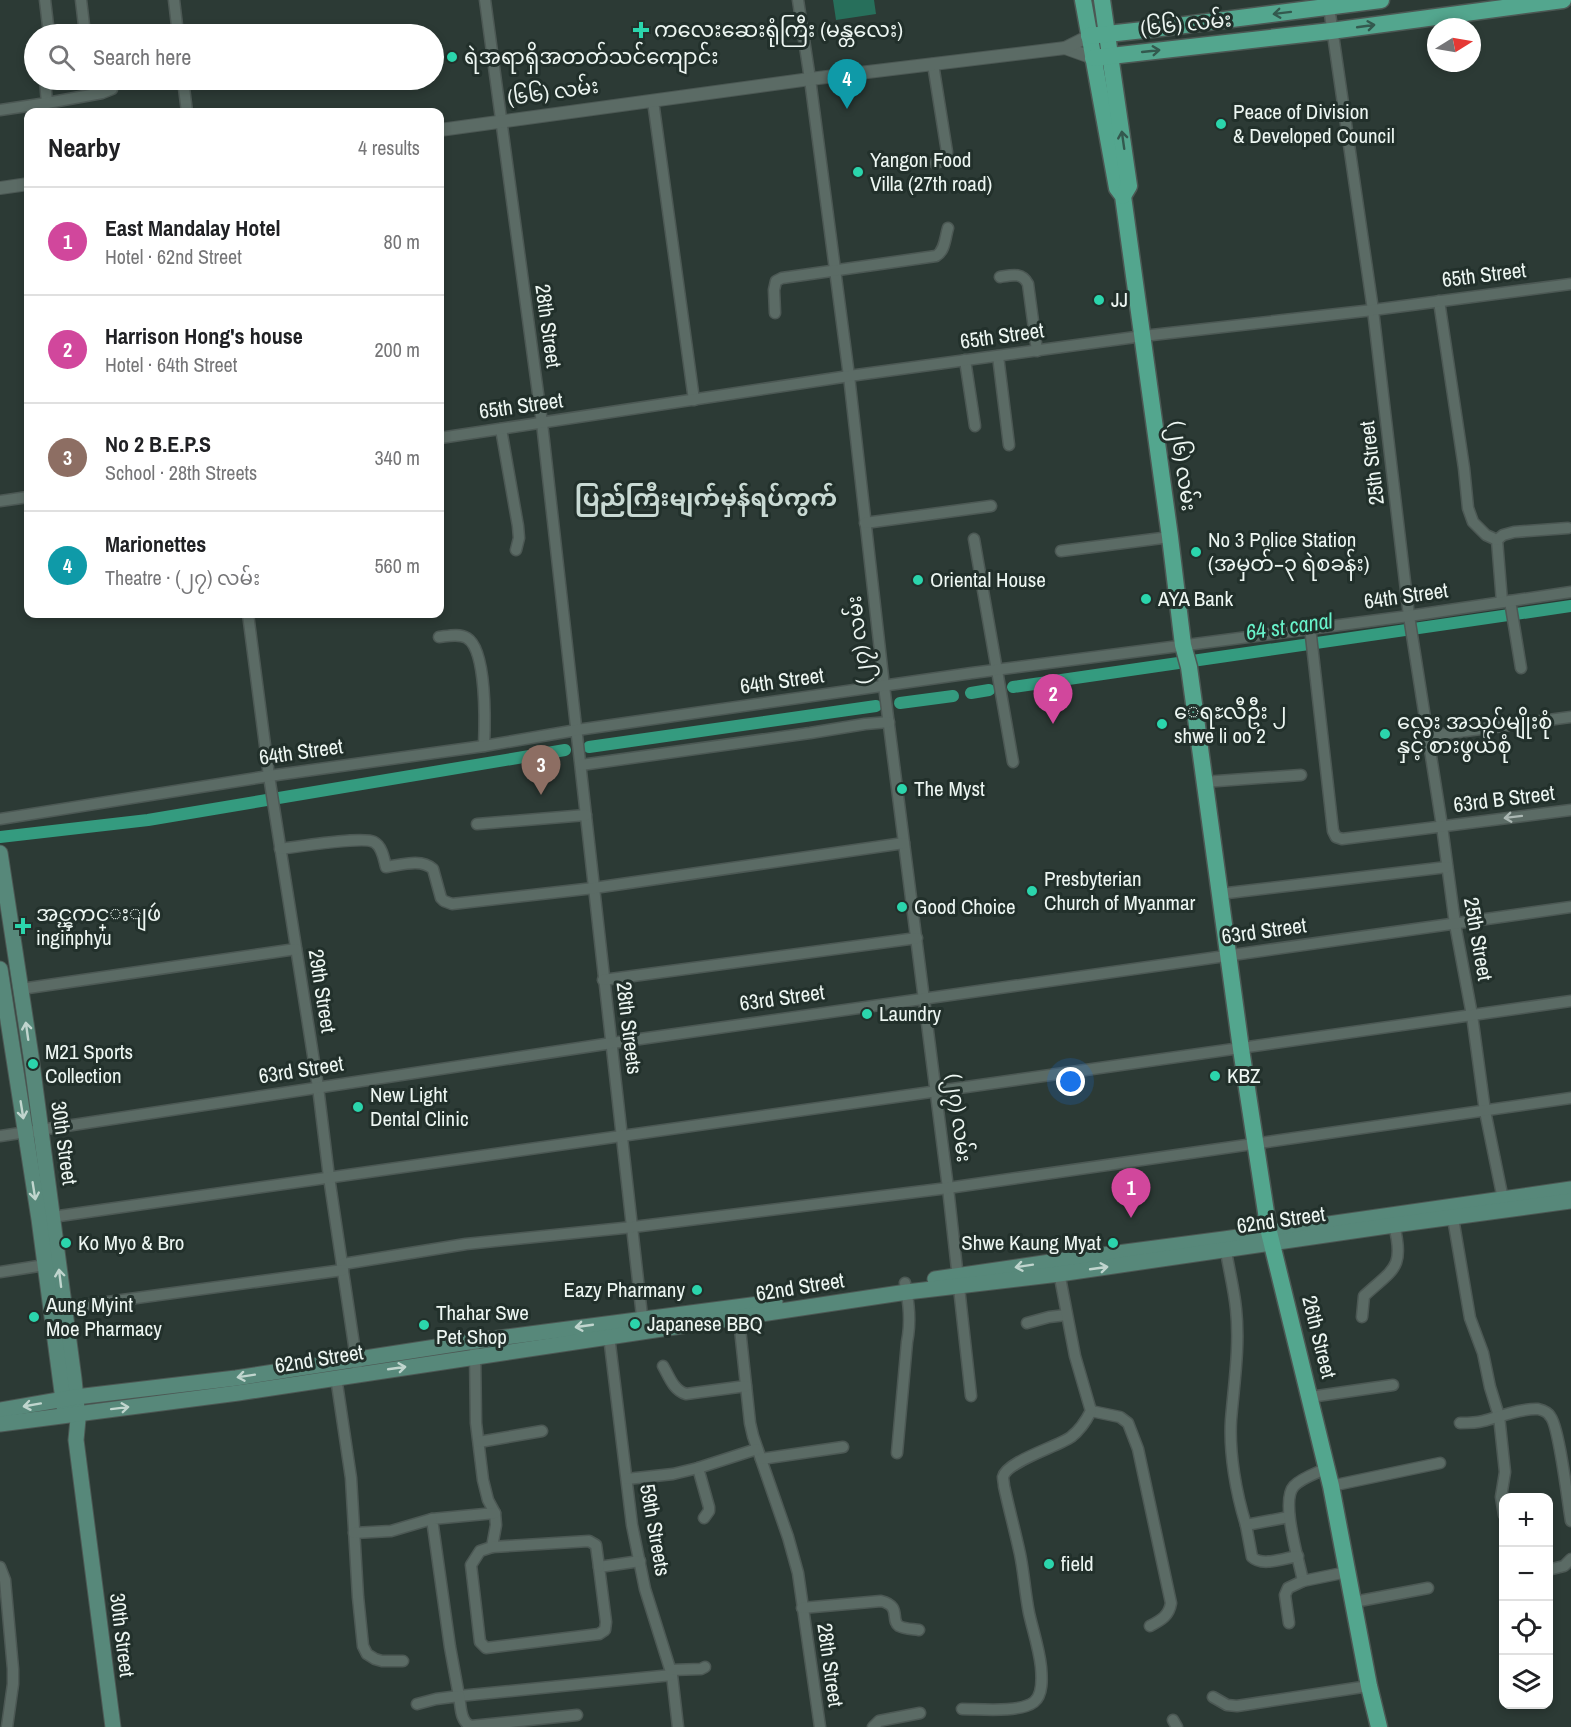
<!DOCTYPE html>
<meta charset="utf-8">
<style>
:root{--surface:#fff;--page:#f2f2f2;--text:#202124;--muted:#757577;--line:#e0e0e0;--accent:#2563eb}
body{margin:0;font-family:"Archivo Narrow","Noto Sans Myanmar",sans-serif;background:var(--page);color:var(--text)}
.controls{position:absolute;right:18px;bottom:18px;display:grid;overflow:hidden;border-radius:12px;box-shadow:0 3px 9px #0003}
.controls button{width:54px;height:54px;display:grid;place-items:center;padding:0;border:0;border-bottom:2px solid var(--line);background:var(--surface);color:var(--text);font:30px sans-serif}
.compass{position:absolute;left:1427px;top:18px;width:54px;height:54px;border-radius:50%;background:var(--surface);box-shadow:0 3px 9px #0003;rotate:79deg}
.you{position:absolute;left:1071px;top:1082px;width:21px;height:21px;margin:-15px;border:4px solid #fff;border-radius:50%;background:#1a73e8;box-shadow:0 0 0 9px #1a73e833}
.badge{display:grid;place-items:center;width:39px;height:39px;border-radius:50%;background:var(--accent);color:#fff;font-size:20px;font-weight:700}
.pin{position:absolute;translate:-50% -50px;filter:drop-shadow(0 2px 3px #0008)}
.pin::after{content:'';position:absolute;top:32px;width:21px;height:18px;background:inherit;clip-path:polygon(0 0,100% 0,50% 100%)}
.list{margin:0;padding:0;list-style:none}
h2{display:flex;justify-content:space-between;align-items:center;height:78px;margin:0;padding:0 24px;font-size:26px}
h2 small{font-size:20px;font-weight:400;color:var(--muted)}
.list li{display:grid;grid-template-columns:39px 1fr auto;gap:18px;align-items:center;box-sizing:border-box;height:108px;padding:0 24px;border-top:2px solid var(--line)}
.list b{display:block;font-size:22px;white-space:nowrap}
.list p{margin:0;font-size:20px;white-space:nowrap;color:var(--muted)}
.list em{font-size:20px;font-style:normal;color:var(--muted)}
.icon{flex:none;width:33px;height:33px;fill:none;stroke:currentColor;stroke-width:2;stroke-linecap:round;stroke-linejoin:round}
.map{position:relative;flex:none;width:1571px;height:1727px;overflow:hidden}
.search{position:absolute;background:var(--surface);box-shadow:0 3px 9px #0003;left:24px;top:24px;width:420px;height:66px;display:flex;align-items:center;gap:15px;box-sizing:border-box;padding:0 21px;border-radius:33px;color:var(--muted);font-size:22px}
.panel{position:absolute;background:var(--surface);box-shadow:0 3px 9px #0003;left:24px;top:108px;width:420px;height:510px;border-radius:12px}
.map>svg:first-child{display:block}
.green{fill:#276f5b}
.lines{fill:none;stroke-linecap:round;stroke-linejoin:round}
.canal{stroke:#349b7f;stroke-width:12}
.minor-casing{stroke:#4c5854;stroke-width:13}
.tertiary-casing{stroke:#4c5854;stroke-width:14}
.secondary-casing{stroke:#4c5854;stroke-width:17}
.primary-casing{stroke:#4c5854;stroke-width:19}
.minor{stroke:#5b6b65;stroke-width:10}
.tertiary{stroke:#5b6b65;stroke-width:12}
.secondary{stroke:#57887a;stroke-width:15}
.primary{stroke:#53a68e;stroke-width:16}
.oneway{stroke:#33594e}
.oneway2{stroke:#abb7b3}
.oneway3{stroke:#c0d5ce}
.poi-dot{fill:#2bd5ac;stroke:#22302b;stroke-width:2}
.labels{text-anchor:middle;stroke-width:6;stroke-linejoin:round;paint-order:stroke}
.street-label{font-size:21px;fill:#edf6f2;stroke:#22302b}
.poi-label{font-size:21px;fill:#edf6f2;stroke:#22302b;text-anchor:start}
.water-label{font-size:22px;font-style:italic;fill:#68f2ca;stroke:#22302b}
.quarter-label{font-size:24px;font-weight:bold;fill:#c9dad4;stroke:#22302b}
</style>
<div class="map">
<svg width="1571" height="1727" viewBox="0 0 1571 1727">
<rect width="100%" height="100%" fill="#2c3a35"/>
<!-- green -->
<polygon class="green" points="833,0 874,0 876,14 836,20"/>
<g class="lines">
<!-- canal -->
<g class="canal">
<polyline points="1013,687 1571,606"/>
<polyline points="971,693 989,690"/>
<polyline points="900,703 953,696"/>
<polyline points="589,747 876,706"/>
<polyline points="0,837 148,820 565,750"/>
</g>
<defs>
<g id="minor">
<polyline points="45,0 49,34"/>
<polyline points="81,0 85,34"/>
<polyline points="174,0 178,34"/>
<polyline points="485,0 542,423 643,1325"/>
<polyline points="798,0 810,79 849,376 884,686 948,1188 971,1396"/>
<polyline points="1329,7 1373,310 1409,616 1442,826 1455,924 1472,1015 1485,1111 1504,1204"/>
<polyline points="933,64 947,152 946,160 935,163"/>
<polyline points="45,80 47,103"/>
<polyline points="183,80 187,112"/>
<polyline points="653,101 694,400"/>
<polyline points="0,110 47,103 102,93 112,89 113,80"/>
<path d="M1000,277C1012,275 1022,272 1028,284L1037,351"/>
<polyline points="1439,301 1464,468 1468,508 1473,522 1486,535 1497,540 1502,602"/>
<path d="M775,313L774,290L776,281L782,278L936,256C945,251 945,238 948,228"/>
<polyline points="998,356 1009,445"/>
<polyline points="965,360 975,426"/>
<polyline points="501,429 518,526 519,538 516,550"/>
<polyline points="440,438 849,376 1143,336 1373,310 1571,284"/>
<polyline points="0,501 28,497"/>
<polyline points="865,523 991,506"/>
<polyline points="974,539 1013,762"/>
<polyline points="1497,540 1503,535 1514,532 1568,528"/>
<polyline points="1061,551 1170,537"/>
<polyline points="1510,601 1521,668"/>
<polyline points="248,614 269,776 318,1087 329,1177 357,1365"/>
<polyline points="1310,627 1333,831 1336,837 1342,839 1571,810"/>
<path d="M439,637C448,636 459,633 467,638C487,650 485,724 484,746"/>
<polyline points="1428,736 1571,717"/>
<polyline points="581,765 810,733 865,724 889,722"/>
<polyline points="1204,782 1301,775"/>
<polyline points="0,819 269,776 484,746 577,730 972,673 1409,616 1571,592"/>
<polyline points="477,824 586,815"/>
<path d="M280,849C296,847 363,836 374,842C382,846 384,859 386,867C401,865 421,858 433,869L441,898L444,901L452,904L594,888L904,843"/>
<polyline points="1219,894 1447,867"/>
<polyline points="603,980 917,938"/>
<polyline points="21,989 296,949"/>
<polyline points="0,1136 612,1043 1571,907"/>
<polyline points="52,1217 1571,1001"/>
<polyline points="1453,1218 1470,1318 1483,1353 1490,1387 1499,1416 1505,1472 1501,1497 1504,1515"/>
<path d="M1225,1245C1228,1266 1234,1288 1236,1309C1240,1346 1234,1383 1231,1420C1229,1453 1236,1493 1246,1525L1289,1517"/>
<polyline points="343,1264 466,1244 633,1227 948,1188 1571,1098"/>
<polyline points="0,1272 45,1265"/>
<polyline points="63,1308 343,1270"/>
<polyline points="738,1310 750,1423 753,1436 788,1537 798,1573 820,1727"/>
<path d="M1362,1317L1364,1296C1393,1269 1405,1269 1394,1225"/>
<polyline points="1027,1323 1049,1317 1066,1315"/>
<polyline points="609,1336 632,1525 645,1589 672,1675 678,1727"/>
<polyline points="475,1351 476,1423 483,1480 488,1500 495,1513 496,1525 492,1547 480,1551 471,1565 480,1642 486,1648 599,1634 605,1630 606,1622 599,1567 640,1561"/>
<path d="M663,1366C669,1376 673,1390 686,1394L746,1386"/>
<polyline points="336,1377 351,1478 358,1597 363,1646 367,1654 375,1659 382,1661 403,1661"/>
<polyline points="1310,1397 1393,1385"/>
<path d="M1091,1411L1120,1417L1128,1423L1138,1449L1171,1603C1169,1616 1161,1620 1150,1626"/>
<path d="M1460,1423C1468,1423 1476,1423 1483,1421C1499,1417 1522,1408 1538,1409C1542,1410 1548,1412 1550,1416C1559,1425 1568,1504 1571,1521"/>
<polyline points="479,1442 542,1431"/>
<path d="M897,1453L907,1342C911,1322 909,1304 905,1283"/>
<polyline points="761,1459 843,1447"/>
<polyline points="698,1468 709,1507 709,1511 704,1518"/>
<path d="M1327,1468C1317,1473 1301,1478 1294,1486C1280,1501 1299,1560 1303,1581L1347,1572"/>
<polyline points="627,1479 673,1474 698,1468 757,1449"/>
<polyline points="1331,1486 1440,1463"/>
<polyline points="495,1513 432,1519 450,1647 459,1696 672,1675"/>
<path d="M1246,1525L1252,1557C1262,1567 1285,1558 1298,1556"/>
<polyline points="354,1533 391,1531 432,1519"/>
<polyline points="492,1547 589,1541 596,1545 599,1567"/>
<polyline points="0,1567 5,1580 13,1669 13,1684 7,1727"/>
<polyline points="1548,1570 1564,1566 1571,1559"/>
<polyline points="1354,1602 1428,1588"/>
<path d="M802,1608L881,1601C902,1606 890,1620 899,1626C904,1629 913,1629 919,1630"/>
<polyline points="1289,1623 1285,1595 1288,1588 1303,1581"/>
<polyline points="671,1670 701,1669 705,1667"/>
<polyline points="1213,1697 1227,1705 1237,1706 1369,1686"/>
<path d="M417,1704L436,1699L459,1696C461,1706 460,1722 471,1726L577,1715"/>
<path d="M962,1709C980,1709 1020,1713 1034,1702C1043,1695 1042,1678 1041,1667C1039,1648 1033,1631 1029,1613C1025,1593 1024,1573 1020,1554C1015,1531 1009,1509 1004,1486C1004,1483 1003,1480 1003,1477C1007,1461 1057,1447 1071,1437C1080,1430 1086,1421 1091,1411L1075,1356L1058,1267"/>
<polyline points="1173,1720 1177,1727"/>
<polyline points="873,1727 879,1721 920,1713"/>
</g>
<g id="tertiary">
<polyline points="1065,48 1093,58"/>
<polyline points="440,130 810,79 1065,48 1089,36"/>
<polyline points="0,188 28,184"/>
</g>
<g id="secondary">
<polyline points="0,853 31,1056 74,1379 78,1419 76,1440 113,1727"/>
<polyline points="0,969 39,1219 64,1407"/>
<polyline points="935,1279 1057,1261 1224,1239 1571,1189"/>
<polyline points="0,1410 76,1397 236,1378 475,1341 775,1302"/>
<polyline points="0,1424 238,1393 907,1292 1059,1274 1394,1225 1571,1201"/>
</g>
<g id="primary">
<polyline points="1083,0 1117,188 1123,196 1170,537 1183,645 1189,667 1241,1049 1269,1232 1331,1486 1369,1686 1379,1727"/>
<polyline points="1102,0 1129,186 1123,196"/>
<polyline points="1089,36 1153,29 1381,0"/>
<polyline points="1093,58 1331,31 1563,0"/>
</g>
</defs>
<!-- minor casing -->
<use href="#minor" class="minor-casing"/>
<!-- tertiary casing -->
<use href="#tertiary" class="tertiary-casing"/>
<!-- secondary casing -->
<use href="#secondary" class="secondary-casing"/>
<!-- primary casing -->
<use href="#primary" class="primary-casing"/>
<!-- minor -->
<use href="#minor" class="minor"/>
<!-- tertiary -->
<use href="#tertiary" class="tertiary"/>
<!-- secondary -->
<use href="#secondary" class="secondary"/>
<!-- primary -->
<use href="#primary" class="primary"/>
</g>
<!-- one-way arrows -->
<defs><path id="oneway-shaft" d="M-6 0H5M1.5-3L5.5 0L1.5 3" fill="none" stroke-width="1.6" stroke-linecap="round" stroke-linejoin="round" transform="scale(1.5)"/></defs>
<g class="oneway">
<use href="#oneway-shaft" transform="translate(1282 13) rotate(173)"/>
<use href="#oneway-shaft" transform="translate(1366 26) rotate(-8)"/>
<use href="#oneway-shaft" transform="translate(1151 51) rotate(-6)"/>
<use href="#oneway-shaft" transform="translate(1123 140) rotate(-98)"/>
</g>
<use class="oneway2" href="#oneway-shaft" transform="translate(1513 817) rotate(173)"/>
<g class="oneway3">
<use href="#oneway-shaft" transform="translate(27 1031) rotate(-98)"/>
<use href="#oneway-shaft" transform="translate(22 1110) rotate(81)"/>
<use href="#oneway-shaft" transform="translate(34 1191) rotate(81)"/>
<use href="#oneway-shaft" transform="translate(1024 1266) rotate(171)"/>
<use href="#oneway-shaft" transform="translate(1099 1268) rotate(-8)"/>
<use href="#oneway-shaft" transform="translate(60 1278) rotate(-97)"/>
<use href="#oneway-shaft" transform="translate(584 1326) rotate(172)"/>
<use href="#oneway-shaft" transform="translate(397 1368) rotate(-8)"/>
<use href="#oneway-shaft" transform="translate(246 1376) rotate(171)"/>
<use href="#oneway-shaft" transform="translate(32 1405) rotate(170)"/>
<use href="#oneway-shaft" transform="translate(120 1408) rotate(-7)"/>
</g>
<!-- markers -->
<g class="poi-dot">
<path d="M638 21h6v6h6v6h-6v6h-6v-6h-6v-6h6z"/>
<circle cx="452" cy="57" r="6"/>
<circle cx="1221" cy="124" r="6"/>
<circle cx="858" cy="172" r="6"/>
<circle cx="1099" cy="300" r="6"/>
<circle cx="1196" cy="552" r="6"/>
<circle cx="918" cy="580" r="6"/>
<circle cx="1146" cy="599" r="6"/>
<circle cx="1162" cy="724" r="6"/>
<circle cx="1385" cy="734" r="6"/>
<circle cx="902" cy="789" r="6"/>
<circle cx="1032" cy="891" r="6"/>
<circle cx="902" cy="907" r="6"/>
<path d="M20 917h6v6h6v6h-6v6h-6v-6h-6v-6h6z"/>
<circle cx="867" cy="1014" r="6"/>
<circle cx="33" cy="1064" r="6"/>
<circle cx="1215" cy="1076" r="6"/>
<circle cx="358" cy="1107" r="6"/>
<circle cx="66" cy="1243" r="6"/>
<circle cx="1113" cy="1243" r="6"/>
<circle cx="697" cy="1290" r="6"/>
<circle cx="34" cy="1317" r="6"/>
<circle cx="635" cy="1324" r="6"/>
<circle cx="424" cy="1325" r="6"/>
<circle cx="1049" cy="1564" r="6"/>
</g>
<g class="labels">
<!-- street labels -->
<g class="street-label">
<text transform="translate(1186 24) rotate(-6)" y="7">(၆၆) လမ်း</text>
<text transform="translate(553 92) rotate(-8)" y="7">(၆၆) လမ်း</text>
<text transform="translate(1484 275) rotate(-7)" y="7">65th Street</text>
<text transform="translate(548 326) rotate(82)" y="7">28th Street</text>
<text transform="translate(1002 336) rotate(-8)" y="7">65th Street</text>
<text transform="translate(521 406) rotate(-8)" y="7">65th Street</text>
<text transform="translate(1372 463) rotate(-97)" y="7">25th Street</text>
<text transform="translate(1183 466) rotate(82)" y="7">(၂၆) လမ်း</text>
<text transform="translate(1406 596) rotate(-8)" y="7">64th Street</text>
<text transform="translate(859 640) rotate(-97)" y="7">(၂၇) လမ်း</text>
<text transform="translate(782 681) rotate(-8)" y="7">64th Street</text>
<text transform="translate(301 752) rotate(-8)" y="7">64th Street</text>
<text transform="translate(1504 799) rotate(-7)" y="7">63rd B Street</text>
<text transform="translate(1264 931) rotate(-8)" y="7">63rd Street</text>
<text transform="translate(1478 939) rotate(80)" y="7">25th Street</text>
<text transform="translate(322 991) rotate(81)" y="7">29th Street</text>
<text transform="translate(782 998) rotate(-8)" y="7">63rd Street</text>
<text transform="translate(629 1028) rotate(83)" y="7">28th Streets</text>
<text transform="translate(301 1070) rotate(-9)" y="7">63rd Street</text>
<text transform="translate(959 1118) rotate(83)" y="7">(၂၇) လမ်း</text>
<text transform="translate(64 1143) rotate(82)" y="7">30th Street</text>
<text transform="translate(1281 1220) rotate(-8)" y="7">62nd Street</text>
<text transform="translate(800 1287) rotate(-9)" y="7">62nd Street</text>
<text transform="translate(1319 1337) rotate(76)" y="7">26th Street</text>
<text transform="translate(319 1359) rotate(-9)" y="7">62nd Street</text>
<text transform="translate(655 1530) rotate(80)" y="7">59th Streets</text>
<text transform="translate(122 1635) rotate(83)" y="7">30th Street</text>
<text transform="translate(830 1665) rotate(82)" y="7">28th Street</text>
</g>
<!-- poi labels -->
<g class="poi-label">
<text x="654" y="37">ကလေးဆေးရုံကြီး (မန္တလေး)</text>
<text x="464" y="64">ရဲအရာရှိအတတ်သင်ကျောင်း</text>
<text x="1233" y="119">Peace of Division<tspan x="1233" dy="24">&amp; Developed Council</tspan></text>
<text x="870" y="167">Yangon Food<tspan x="870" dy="24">Villa (27th road)</tspan></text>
<text x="1111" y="307">JJ</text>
<text x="1208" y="547">No 3 Police Station<tspan x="1208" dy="24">(အမှတ်−၃ ရဲစခန်း)</tspan></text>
<text x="930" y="587">Oriental House</text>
<text x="1158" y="606">AYA Bank</text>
<text x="1174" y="719">ေရႊလီဦး ၂<tspan x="1174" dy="24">shwe li oo 2</tspan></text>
<text x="1397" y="729">လွေး အသုပ်မျိုးစုံ<tspan x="1397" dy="24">နှင့် စားဖွယ်စုံ</tspan></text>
<text x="914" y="796">The Myst</text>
<text x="1044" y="886">Presbyterian<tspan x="1044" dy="24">Church of Myanmar</tspan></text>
<text x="914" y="914">Good Choice</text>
<text x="36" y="921">အင္ၾကင္းျဖဴ<tspan x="36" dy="24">inginphyu</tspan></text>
<text x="879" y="1021">Laundry</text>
<text x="45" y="1059">M21 Sports<tspan x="45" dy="24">Collection</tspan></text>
<text x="1227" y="1083">KBZ</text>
<text x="370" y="1102">New Light<tspan x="370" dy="24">Dental Clinic</tspan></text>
<text x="78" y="1250">Ko Myo &amp; Bro</text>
<text x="1101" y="1250" text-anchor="end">Shwe Kaung Myat</text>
<text x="685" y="1297" text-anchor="end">Eazy Pharmany</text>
<text x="46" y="1312">Aung Myint<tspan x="46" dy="24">Moe Pharmacy</tspan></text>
<text x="436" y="1320">Thahar Swe<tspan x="436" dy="24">Pet Shop</tspan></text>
<text x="647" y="1331">Japanese BBQ</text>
<text x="1061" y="1571">field</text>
</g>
<!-- water labels -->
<g class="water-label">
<text transform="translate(1289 626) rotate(-8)" y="8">64 st canal</text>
</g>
<!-- quarter labels -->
<g class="quarter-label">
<text x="706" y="506">ပြည်ကြီးမျက်မှန်ရပ်ကွက်</text>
</g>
</g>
</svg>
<div class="controls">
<button>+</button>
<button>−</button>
<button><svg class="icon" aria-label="locate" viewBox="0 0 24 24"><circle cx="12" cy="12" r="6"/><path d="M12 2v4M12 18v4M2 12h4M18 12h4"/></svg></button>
<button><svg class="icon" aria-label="layers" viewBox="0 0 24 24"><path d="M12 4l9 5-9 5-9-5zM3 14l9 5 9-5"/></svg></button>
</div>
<svg class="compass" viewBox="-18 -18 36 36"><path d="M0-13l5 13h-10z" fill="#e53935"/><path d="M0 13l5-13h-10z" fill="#757577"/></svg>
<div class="you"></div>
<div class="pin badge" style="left:1131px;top:1218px;background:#d1479c">1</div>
<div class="pin badge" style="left:1053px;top:724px;background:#d1479c">2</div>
<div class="pin badge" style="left:541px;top:795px;background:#8d6e63">3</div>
<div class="pin badge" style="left:847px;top:109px;background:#0f9aa8">4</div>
<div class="search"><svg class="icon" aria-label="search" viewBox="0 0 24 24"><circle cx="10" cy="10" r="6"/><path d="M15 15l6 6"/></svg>Search here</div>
<section class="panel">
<h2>Nearby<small>4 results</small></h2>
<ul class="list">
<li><span class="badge" style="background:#d1479c">1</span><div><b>East Mandalay Hotel</b><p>Hotel · 62nd Street</p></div><em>80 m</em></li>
<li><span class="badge" style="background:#d1479c">2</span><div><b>Harrison Hong's house</b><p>Hotel · 64th Street</p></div><em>200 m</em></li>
<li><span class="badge" style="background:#8d6e63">3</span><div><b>No 2 B.E.P.S</b><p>School · 28th Streets</p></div><em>340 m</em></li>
<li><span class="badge" style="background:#0f9aa8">4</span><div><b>Marionettes</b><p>Theatre · (၂၇) လမ်း</p></div><em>560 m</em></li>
</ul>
</section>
</div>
